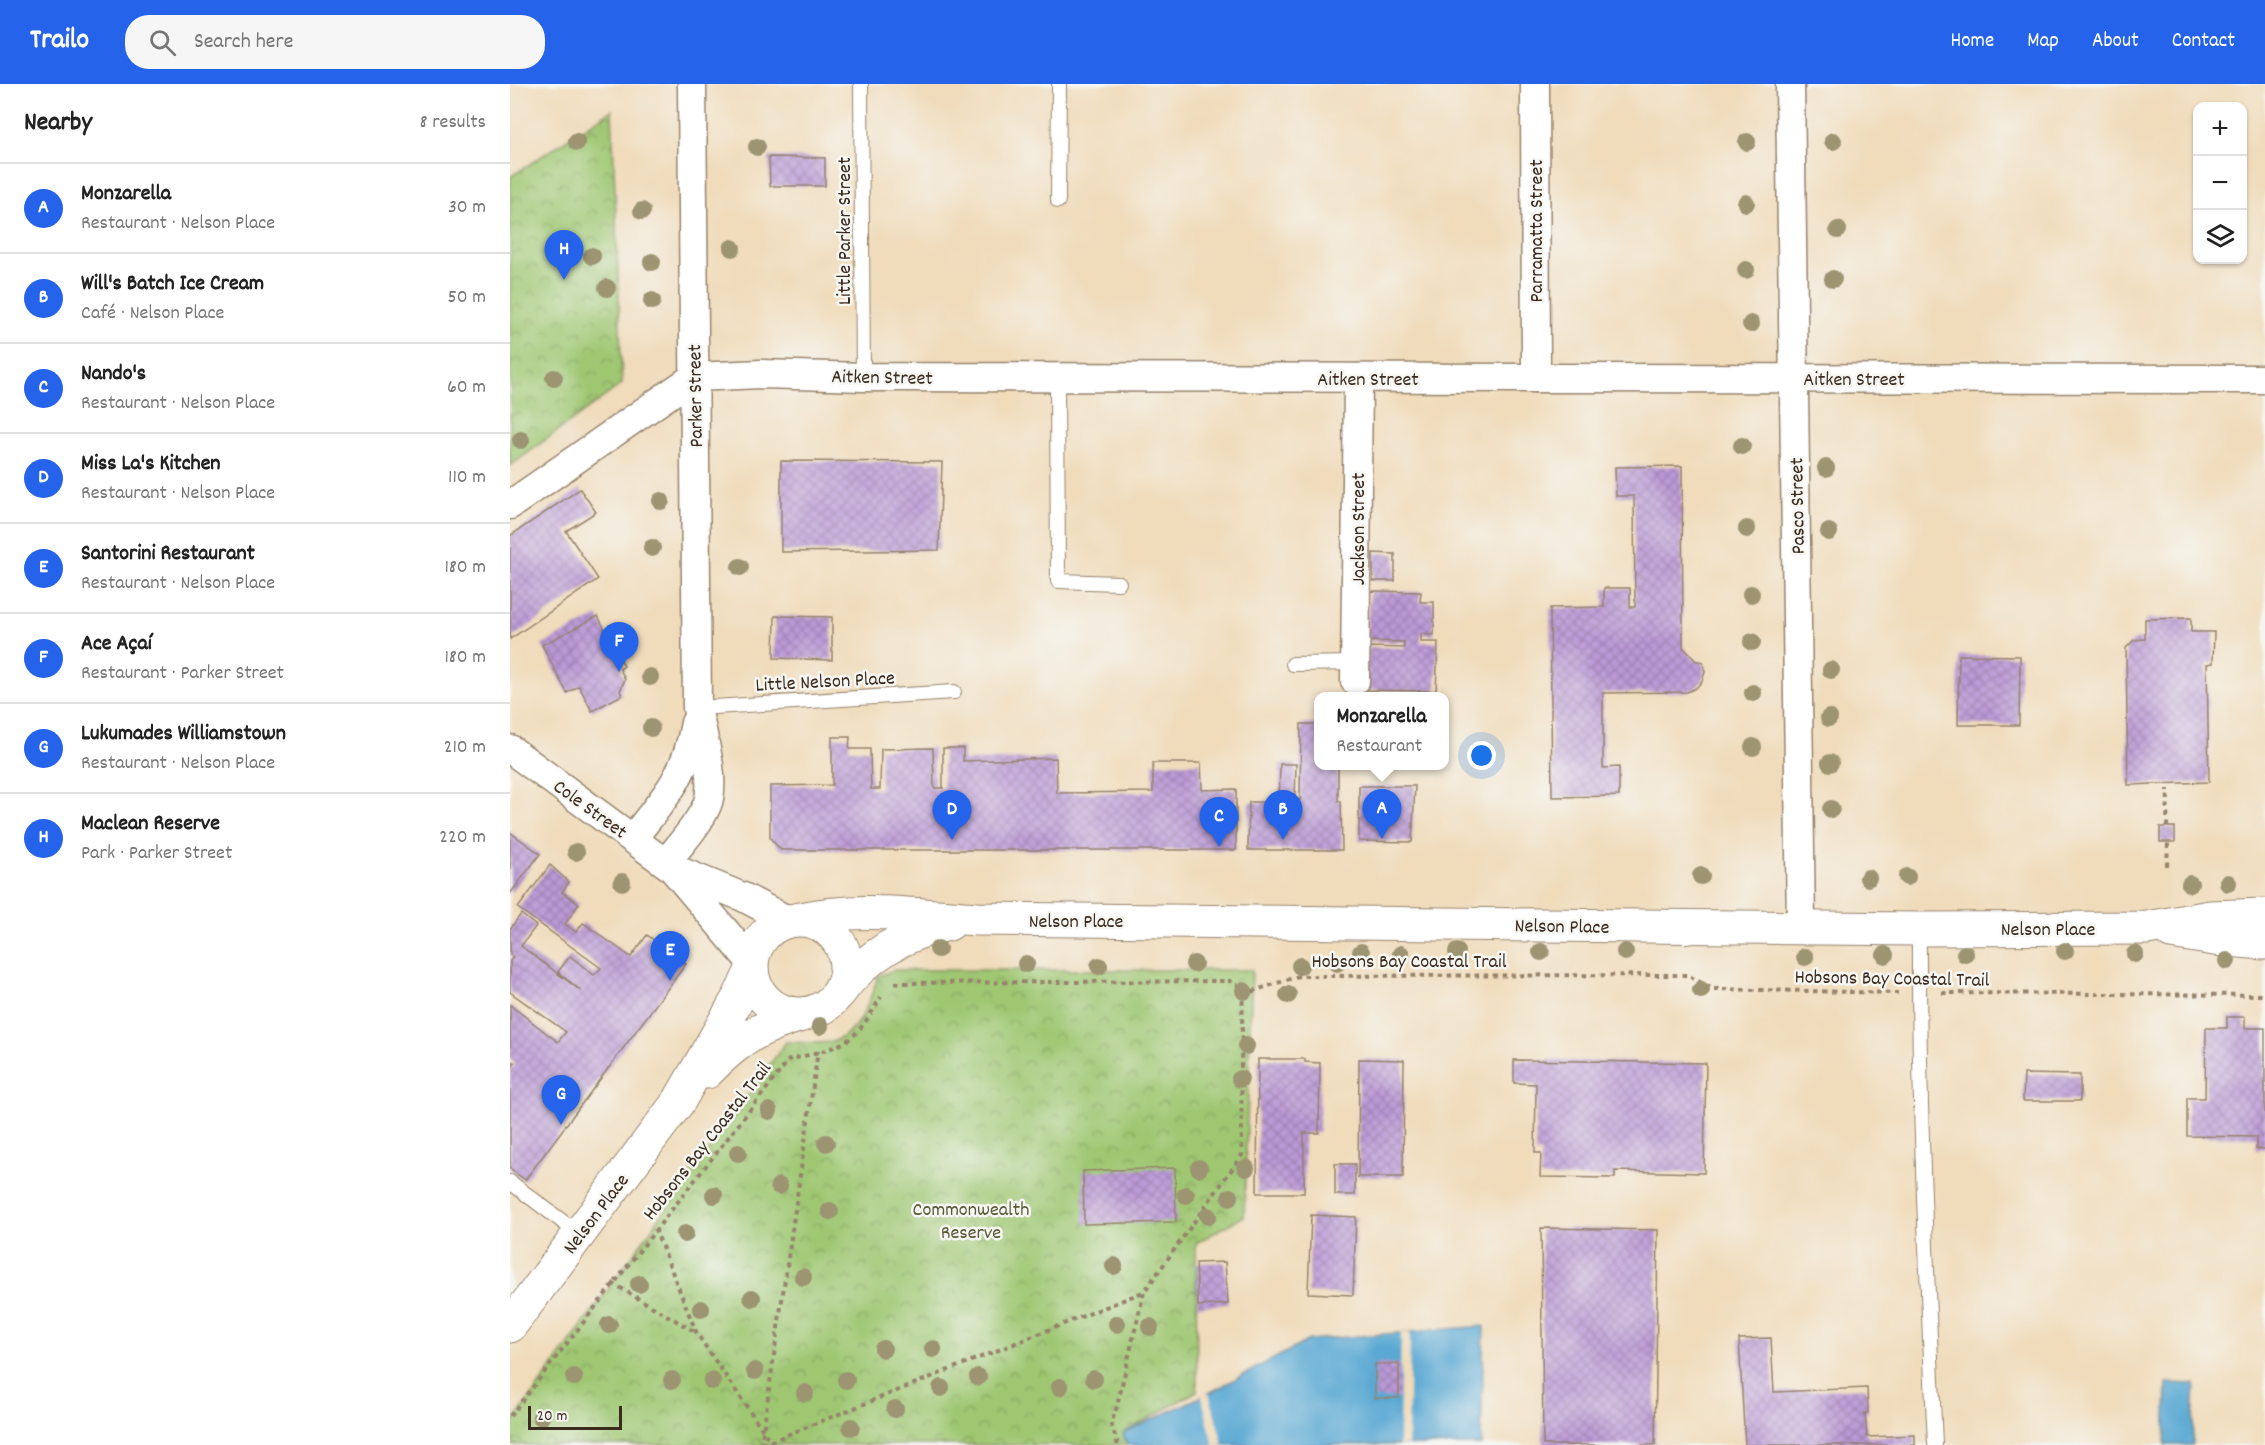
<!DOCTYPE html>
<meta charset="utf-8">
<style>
:root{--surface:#fff;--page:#f6f6f6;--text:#222;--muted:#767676;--line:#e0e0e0;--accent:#2563eb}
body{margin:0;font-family:Dekko,sans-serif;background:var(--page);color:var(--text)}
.controls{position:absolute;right:18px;top:18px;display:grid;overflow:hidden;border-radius:12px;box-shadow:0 2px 4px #0004}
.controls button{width:54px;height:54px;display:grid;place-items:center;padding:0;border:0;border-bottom:2px solid var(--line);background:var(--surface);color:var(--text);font:30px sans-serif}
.scale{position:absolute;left:18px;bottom:15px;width:94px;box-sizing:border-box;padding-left:6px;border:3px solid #3b2a1e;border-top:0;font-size:16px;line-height:21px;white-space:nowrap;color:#3b2a1e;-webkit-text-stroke:4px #f6f6f2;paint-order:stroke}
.you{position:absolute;left:972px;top:672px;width:21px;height:21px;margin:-15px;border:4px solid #fff;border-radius:50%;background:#1a73e8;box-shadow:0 0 0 9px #1a73e833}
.badge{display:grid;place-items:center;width:39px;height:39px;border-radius:50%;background:var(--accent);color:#fff;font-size:20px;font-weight:700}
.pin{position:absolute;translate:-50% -50px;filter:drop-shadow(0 2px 3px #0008)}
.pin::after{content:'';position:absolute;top:32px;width:21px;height:18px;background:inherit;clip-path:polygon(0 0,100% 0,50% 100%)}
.popup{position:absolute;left:804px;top:608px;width:135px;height:78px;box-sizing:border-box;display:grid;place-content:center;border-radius:12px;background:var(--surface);filter:drop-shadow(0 2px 4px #0005);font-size:20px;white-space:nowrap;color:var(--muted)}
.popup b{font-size:22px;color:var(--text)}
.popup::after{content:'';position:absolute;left:50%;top:100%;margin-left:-12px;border:12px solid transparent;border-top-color:var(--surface)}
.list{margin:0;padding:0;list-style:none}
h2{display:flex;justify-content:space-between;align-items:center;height:78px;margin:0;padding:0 24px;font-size:26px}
h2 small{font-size:20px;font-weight:400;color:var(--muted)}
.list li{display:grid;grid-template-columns:39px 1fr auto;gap:18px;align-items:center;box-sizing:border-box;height:90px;padding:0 24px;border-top:2px solid var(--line)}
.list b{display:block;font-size:22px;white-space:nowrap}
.list p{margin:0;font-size:20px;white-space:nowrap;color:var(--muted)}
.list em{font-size:20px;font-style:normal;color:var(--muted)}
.icon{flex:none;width:33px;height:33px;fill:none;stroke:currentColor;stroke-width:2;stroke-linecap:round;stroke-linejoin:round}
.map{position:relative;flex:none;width:1755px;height:1361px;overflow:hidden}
header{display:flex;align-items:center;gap:36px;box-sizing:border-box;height:84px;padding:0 30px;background:var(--accent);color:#fff}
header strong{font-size:28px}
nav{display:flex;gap:33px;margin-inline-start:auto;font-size:21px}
.search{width:420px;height:54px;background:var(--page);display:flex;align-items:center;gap:15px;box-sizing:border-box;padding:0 21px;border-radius:24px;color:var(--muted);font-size:22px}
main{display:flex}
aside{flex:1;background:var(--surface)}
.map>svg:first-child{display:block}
.park{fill:url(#park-crowns);stroke:#6d7848;stroke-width:1.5}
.water{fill:#5aa8d3;stroke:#4a6978;stroke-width:1.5}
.pier{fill:#f0dcbb}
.building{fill:url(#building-cross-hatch)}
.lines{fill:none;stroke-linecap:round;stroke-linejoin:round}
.service-casing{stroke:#96836c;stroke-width:16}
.minor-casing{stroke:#96836c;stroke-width:31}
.tertiary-casing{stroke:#96836c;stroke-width:35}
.path{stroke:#96836c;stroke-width:4;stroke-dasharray:4.5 4.5;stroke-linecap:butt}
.service{stroke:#fff;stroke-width:14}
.minor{stroke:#fff;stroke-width:28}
.tertiary{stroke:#fff;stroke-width:33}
.tree{fill:#9d9472}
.labels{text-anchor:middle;stroke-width:5;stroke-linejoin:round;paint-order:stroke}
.street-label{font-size:20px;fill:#3b2a1e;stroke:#f6f6f2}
.park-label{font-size:20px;fill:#595937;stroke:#f6f6f2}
</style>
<header>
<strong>Trailo</strong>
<div class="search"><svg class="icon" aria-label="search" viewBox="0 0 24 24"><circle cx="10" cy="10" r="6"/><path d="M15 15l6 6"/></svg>Search here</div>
<nav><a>Home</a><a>Map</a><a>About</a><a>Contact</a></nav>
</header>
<main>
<aside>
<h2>Nearby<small>8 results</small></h2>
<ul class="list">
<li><span class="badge">A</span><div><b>Monzarella</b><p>Restaurant · Nelson Place</p></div><em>30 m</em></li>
<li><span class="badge">B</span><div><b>Will's Batch Ice Cream</b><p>Café · Nelson Place</p></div><em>50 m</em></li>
<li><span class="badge">C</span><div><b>Nando's</b><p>Restaurant · Nelson Place</p></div><em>60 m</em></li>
<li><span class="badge">D</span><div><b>Miss La's Kitchen</b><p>Restaurant · Nelson Place</p></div><em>110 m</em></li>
<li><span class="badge">E</span><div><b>Santorini Restaurant</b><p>Restaurant · Nelson Place</p></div><em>180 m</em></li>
<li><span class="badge">F</span><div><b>Ace Açaí</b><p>Restaurant · Parker Street</p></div><em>180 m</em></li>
<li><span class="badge">G</span><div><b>Lukumades Williamstown</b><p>Restaurant · Nelson Place</p></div><em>210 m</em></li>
<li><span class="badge">H</span><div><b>Maclean Reserve</b><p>Park · Parker Street</p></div><em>220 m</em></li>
</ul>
</aside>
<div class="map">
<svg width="1755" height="1361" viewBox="0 0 1755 1361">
<defs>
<pattern id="park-crowns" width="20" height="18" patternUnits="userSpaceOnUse" patternTransform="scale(1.5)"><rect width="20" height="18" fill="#9fc772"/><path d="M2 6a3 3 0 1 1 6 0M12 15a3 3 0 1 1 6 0" fill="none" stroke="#83a25d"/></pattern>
<pattern id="building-cross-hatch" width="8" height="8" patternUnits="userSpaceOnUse" patternTransform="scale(1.5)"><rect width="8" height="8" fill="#bc9ad7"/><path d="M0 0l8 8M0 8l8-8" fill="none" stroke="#9a7eae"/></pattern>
</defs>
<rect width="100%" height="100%" fill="#f6f6f2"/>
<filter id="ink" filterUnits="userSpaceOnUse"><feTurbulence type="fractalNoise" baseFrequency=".0167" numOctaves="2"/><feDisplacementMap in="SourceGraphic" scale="12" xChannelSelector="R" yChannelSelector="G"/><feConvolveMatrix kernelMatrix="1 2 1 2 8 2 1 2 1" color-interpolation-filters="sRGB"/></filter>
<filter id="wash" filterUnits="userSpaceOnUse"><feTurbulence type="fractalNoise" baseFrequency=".008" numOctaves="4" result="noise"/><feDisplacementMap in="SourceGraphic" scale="24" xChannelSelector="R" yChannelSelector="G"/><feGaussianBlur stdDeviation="1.35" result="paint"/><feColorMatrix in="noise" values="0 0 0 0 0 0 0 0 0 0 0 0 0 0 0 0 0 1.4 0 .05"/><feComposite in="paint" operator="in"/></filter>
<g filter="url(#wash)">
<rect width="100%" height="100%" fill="#f0dcbb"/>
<!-- park -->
<g class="park">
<polygon points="102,26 112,300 0,382 0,93"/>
<path d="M385,886H742L734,1132L686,1159L687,1307L613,1349L617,1361H0V1342L276,958C291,958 310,961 324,957C351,947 360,916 368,892Z"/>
</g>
<!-- water -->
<g class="water">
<polygon points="974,1242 971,1361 617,1361 613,1349 699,1309 799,1256"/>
<polygon points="1657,1299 1685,1300 1682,1361 1655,1361"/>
</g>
<!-- pier -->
<g class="pier">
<polygon points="891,1248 900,1249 898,1361 889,1361"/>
<polygon points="699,1309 713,1361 704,1361 691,1311"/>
</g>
<g id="blocks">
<!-- building -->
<g class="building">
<polygon points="259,73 315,74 315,102 260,102"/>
<polygon points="271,377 432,378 429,466 271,468"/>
<polygon points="1172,382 1173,563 1186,577 1193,578 1195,588 1192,597 1186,604 1177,608 1093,609 1093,684 1109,683 1109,712 1042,713 1040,524 1094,523 1094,504 1120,504 1120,523 1125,523 1124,412 1106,412 1105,383"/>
<polygon points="70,405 86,428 56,447 88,495 0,555 0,452"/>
<polygon points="863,469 885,470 885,497 863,497"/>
<polygon points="860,507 911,508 910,518 924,518 924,551 911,550 911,558 928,558 926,607 852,606 859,563 894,564 894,558 855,557"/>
<polygon points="88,532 114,582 110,585 115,595 110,607 112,611 82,627 69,602 57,609 32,561"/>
<polygon points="265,532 322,533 322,576 264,574"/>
<polygon points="1681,534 1681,548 1704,548 1703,579 1697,580 1699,698 1618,701 1616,564 1624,556 1635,555 1635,535"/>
<polygon points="1449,571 1510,572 1509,641 1448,641"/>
<polygon points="791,640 809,640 809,681 828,682 828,717 831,717 832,766 738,766 739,718 769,718 770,680 786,680 785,716 790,716"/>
<polygon points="322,653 340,653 339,665 360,665 361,705 370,705 371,665 423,664 424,704 433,704 433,664 453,664 453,677 546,674 547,709 643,708 643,679 691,679 692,706 726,705 726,766 271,766 260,754 260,702 322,701"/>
<polygon points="849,702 905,702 902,758 849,757"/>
<rect x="1650" y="743" width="15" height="15"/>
<polygon points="0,748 30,770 0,810"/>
<polygon points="40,781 59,798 52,808 69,820 55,840 66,848 73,839 121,873 137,851 176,880 15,1096 0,1085 0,986 5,979 0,975 0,921 48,958 56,948 0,908 0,877 3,873 0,871 0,845 11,830 26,842 11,862 71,907 48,888 60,872 84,891 91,884 8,824"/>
<polygon points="1717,933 1735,933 1735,944 1755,944 1755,1065 1746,1065 1746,1053 1677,1052 1677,1014 1695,1014 1696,944 1717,944"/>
<polygon points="748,975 795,975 795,978 810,979 809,1049 794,1049 794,1109 747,1109"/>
<polygon points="849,975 894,976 893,1093 848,1093"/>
<polygon points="1004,976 1196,979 1194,1089 1105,1087 1105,1094 1030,1093 1031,1069 1025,1069 1026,1000 1004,999"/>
<polygon points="1514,990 1570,991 1570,1017 1513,1017"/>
<rect x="825" y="1080" width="20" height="31"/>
<polygon points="665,1084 666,1138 574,1140 573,1087"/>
<polygon points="801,1131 846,1133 843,1211 798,1209"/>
<polygon points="1031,1144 1148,1146 1145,1361 1033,1361"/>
<polygon points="715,1178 718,1220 688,1222 686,1179"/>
<polygon points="1261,1254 1264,1308 1357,1304 1358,1329 1355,1329 1357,1353 1405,1351 1405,1361 1235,1361 1229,1255"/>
<rect x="865" y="1280" width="24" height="34"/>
</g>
</g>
</g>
<g filter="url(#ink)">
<use href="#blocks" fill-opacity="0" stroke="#96836c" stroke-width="1.5"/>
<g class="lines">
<defs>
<g id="service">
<polyline points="351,0 353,293"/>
<polyline points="548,117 549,0"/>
<polyline points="547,293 548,497 609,499"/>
<polyline points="783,580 846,579"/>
<polyline points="187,624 444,608"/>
<path d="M1409,845C1408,1017 1417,1189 1425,1360"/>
<polyline points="0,1098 69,1150"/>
</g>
<g id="minor">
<polyline points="1025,0 1026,294"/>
<polyline points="1280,0 1291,844"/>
<polyline points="0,421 184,293 251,290 353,293 1755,295"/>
<polyline points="845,597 848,294"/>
<polyline points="0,665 162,784 242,879"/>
<path d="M123,754C155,713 176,693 185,639"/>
<path d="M156,779C169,761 188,742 197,721C207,696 192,650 187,624L182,0"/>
<polyline points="167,786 233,813 279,837"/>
</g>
<g id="tertiary">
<circle cx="289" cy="883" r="47"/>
<path d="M285,836C346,822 406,831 467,835L1409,845L1637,844L1700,833L1755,831"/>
<polyline points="1661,848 1704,855 1755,859"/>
<path d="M329,909C355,873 395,848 439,840"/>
<path d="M197,988C229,955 251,942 295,930"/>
<polyline points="0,1242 169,1017 230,911 242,886"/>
</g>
</defs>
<!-- service casing -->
<use href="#service" class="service-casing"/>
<!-- minor casing -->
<use href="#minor" class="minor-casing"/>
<!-- tertiary casing -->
<use href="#tertiary" class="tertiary-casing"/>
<!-- path -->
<g class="path">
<polyline points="1657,743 1658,705"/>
<polyline points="1657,782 1658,759"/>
<polyline points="385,899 720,897 740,908 789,892 1177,891 1203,905 1388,909"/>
<polyline points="1432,909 1755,911"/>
<polyline points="145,1145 187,1250 263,1361"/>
<polyline points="102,1199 187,1249"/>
<path d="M0,1332L279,976C299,970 327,966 343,952C354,942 363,926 371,913"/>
<polyline points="251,1361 308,967"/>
<polyline points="252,1361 633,1208"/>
<polyline points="608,1361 601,1340 607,1322 634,1208 732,1071 731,980 733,905"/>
</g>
<!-- service -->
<use href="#service" class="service"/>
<!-- minor -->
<use href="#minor" class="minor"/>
<!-- tertiary -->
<use href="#tertiary" class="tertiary"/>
</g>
<!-- trees -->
<g class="tree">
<circle cx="1323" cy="57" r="9"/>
<circle cx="67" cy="58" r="9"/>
<circle cx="1237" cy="58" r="9"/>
<circle cx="247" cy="63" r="9"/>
<circle cx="1236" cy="119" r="9"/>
<circle cx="132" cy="127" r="9"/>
<circle cx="1328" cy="146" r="9"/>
<circle cx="222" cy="164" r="9"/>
<circle cx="82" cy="172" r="9"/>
<circle cx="142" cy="178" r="9"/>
<circle cx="1236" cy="186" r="9"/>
<circle cx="1323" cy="195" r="9"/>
<circle cx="97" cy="204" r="9"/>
<circle cx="142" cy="217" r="9"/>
<circle cx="1241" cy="240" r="9"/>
<circle cx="44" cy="294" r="9"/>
<circle cx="11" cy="356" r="9"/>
<circle cx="1232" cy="362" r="9"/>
<circle cx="1316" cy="384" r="9"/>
<circle cx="151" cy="417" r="9"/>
<circle cx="1237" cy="445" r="9"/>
<circle cx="1319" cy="448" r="9"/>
<circle cx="142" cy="464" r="9"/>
<circle cx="230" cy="483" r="9"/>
<circle cx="1241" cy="510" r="9"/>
<circle cx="1242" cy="558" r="9"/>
<circle cx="1321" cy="586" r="9"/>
<circle cx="140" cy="593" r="9"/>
<circle cx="1243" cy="609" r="9"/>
<circle cx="1319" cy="634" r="9"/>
<circle cx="141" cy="644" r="9"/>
<circle cx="1243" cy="663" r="9"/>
<circle cx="1320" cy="679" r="9"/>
<circle cx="1321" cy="725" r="9"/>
<circle cx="66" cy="768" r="9"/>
<circle cx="1191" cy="792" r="9"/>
<circle cx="1397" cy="793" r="9"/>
<circle cx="1358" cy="794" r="9"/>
<circle cx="112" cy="798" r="9"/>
<circle cx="1718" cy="799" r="9"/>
<circle cx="1680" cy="800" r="9"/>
<circle cx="428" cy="865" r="9"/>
<circle cx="1555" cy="867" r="9"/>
<circle cx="851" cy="868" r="9"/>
<circle cx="947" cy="868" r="9"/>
<circle cx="1031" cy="868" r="9"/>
<circle cx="1115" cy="868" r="9"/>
<circle cx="891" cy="870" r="9"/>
<circle cx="1455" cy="870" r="9"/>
<circle cx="1625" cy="870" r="9"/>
<circle cx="1375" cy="871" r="9"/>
<circle cx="1295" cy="873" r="9"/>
<circle cx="1717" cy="877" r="9"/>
<circle cx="827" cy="879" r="9"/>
<circle cx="516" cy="880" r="9"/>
<circle cx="684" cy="880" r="9"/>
<circle cx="589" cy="882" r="9"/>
<circle cx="790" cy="882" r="9"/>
<circle cx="1191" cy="906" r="9"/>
<circle cx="734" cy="907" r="9"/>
<circle cx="778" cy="911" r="9"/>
<circle cx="310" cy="942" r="9"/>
<circle cx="736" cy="962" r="9"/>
<circle cx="730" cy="995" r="9"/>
<circle cx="259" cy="1027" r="9"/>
<circle cx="316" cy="1059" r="9"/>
<circle cx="228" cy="1069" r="9"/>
<circle cx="689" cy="1084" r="9"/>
<circle cx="736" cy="1084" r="9"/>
<circle cx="269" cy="1102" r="9"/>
<circle cx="204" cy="1111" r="9"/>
<circle cx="676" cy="1111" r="9"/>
<circle cx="720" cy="1113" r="9"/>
<circle cx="320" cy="1127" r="9"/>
<circle cx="698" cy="1132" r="9"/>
<circle cx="175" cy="1150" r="9"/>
<circle cx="604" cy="1182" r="9"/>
<circle cx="293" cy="1193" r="9"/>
<circle cx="129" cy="1200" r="9"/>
<circle cx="242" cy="1214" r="9"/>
<circle cx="191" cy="1225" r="9"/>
<circle cx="607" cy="1240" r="9"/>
<circle cx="99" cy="1241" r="9"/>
<circle cx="640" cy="1243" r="9"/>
<circle cx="373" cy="1265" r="9"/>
<circle cx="423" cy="1265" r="9"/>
<circle cx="245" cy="1287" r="9"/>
<circle cx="64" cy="1293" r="9"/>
<circle cx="468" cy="1293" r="9"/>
<circle cx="584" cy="1295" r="9"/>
<circle cx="162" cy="1296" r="9"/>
<circle cx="336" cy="1296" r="9"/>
<circle cx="202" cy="1297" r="9"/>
<circle cx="550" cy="1303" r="9"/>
<circle cx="431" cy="1304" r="9"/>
<circle cx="295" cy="1309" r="9"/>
<circle cx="385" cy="1325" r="9"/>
<circle cx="31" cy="1333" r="9"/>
<circle cx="341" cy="1343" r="9"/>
</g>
</g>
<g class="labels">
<!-- street labels -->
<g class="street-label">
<text transform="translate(333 147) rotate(-90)" y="7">Little Parker Street</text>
<text transform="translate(1025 147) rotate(-90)" y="7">Parramatta Street</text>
<text transform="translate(372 292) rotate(1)" y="7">Aitken Street</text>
<text x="858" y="301">Aitken Street</text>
<text x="1344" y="301">Aitken Street</text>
<text transform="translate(184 312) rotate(-91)" y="7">Parker Street</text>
<text transform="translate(1286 422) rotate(-91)" y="7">Pasco Street</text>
<text transform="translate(847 445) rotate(-90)" y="7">Jackson Street</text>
<text transform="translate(315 596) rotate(-3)" y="7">Little Nelson Place</text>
<text transform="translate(81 724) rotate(36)" y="7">Cole Street</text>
<text x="566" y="843">Nelson Place</text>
<text transform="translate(1052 841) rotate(1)" y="7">Nelson Place</text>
<text x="1538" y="851">Nelson Place</text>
<text x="899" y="883">Hobsons Bay Coastal Trail</text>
<text transform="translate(1382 893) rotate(1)" y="7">Hobsons Bay Coastal Trail</text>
<text transform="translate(196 1056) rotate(-52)" y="7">Hobsons Bay Coastal Trail</text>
<text transform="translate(85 1129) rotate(-53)" y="7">Nelson Place</text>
</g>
<!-- park labels -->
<g class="park-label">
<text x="461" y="1131">Commonwealth<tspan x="461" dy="23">Reserve</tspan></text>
</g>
</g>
</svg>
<div class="controls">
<button>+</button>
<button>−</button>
<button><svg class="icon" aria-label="layers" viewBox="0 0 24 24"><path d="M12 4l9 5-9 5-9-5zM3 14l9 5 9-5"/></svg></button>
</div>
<div class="scale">20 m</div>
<div class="you"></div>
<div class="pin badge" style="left:872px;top:755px">A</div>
<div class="popup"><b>Monzarella</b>Restaurant</div>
<div class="pin badge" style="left:773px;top:756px">B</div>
<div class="pin badge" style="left:709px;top:763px">C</div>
<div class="pin badge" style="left:442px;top:756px">D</div>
<div class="pin badge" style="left:160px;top:897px">E</div>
<div class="pin badge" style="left:109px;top:588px">F</div>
<div class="pin badge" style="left:51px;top:1041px">G</div>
<div class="pin badge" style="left:54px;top:196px">H</div>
</div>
</main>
